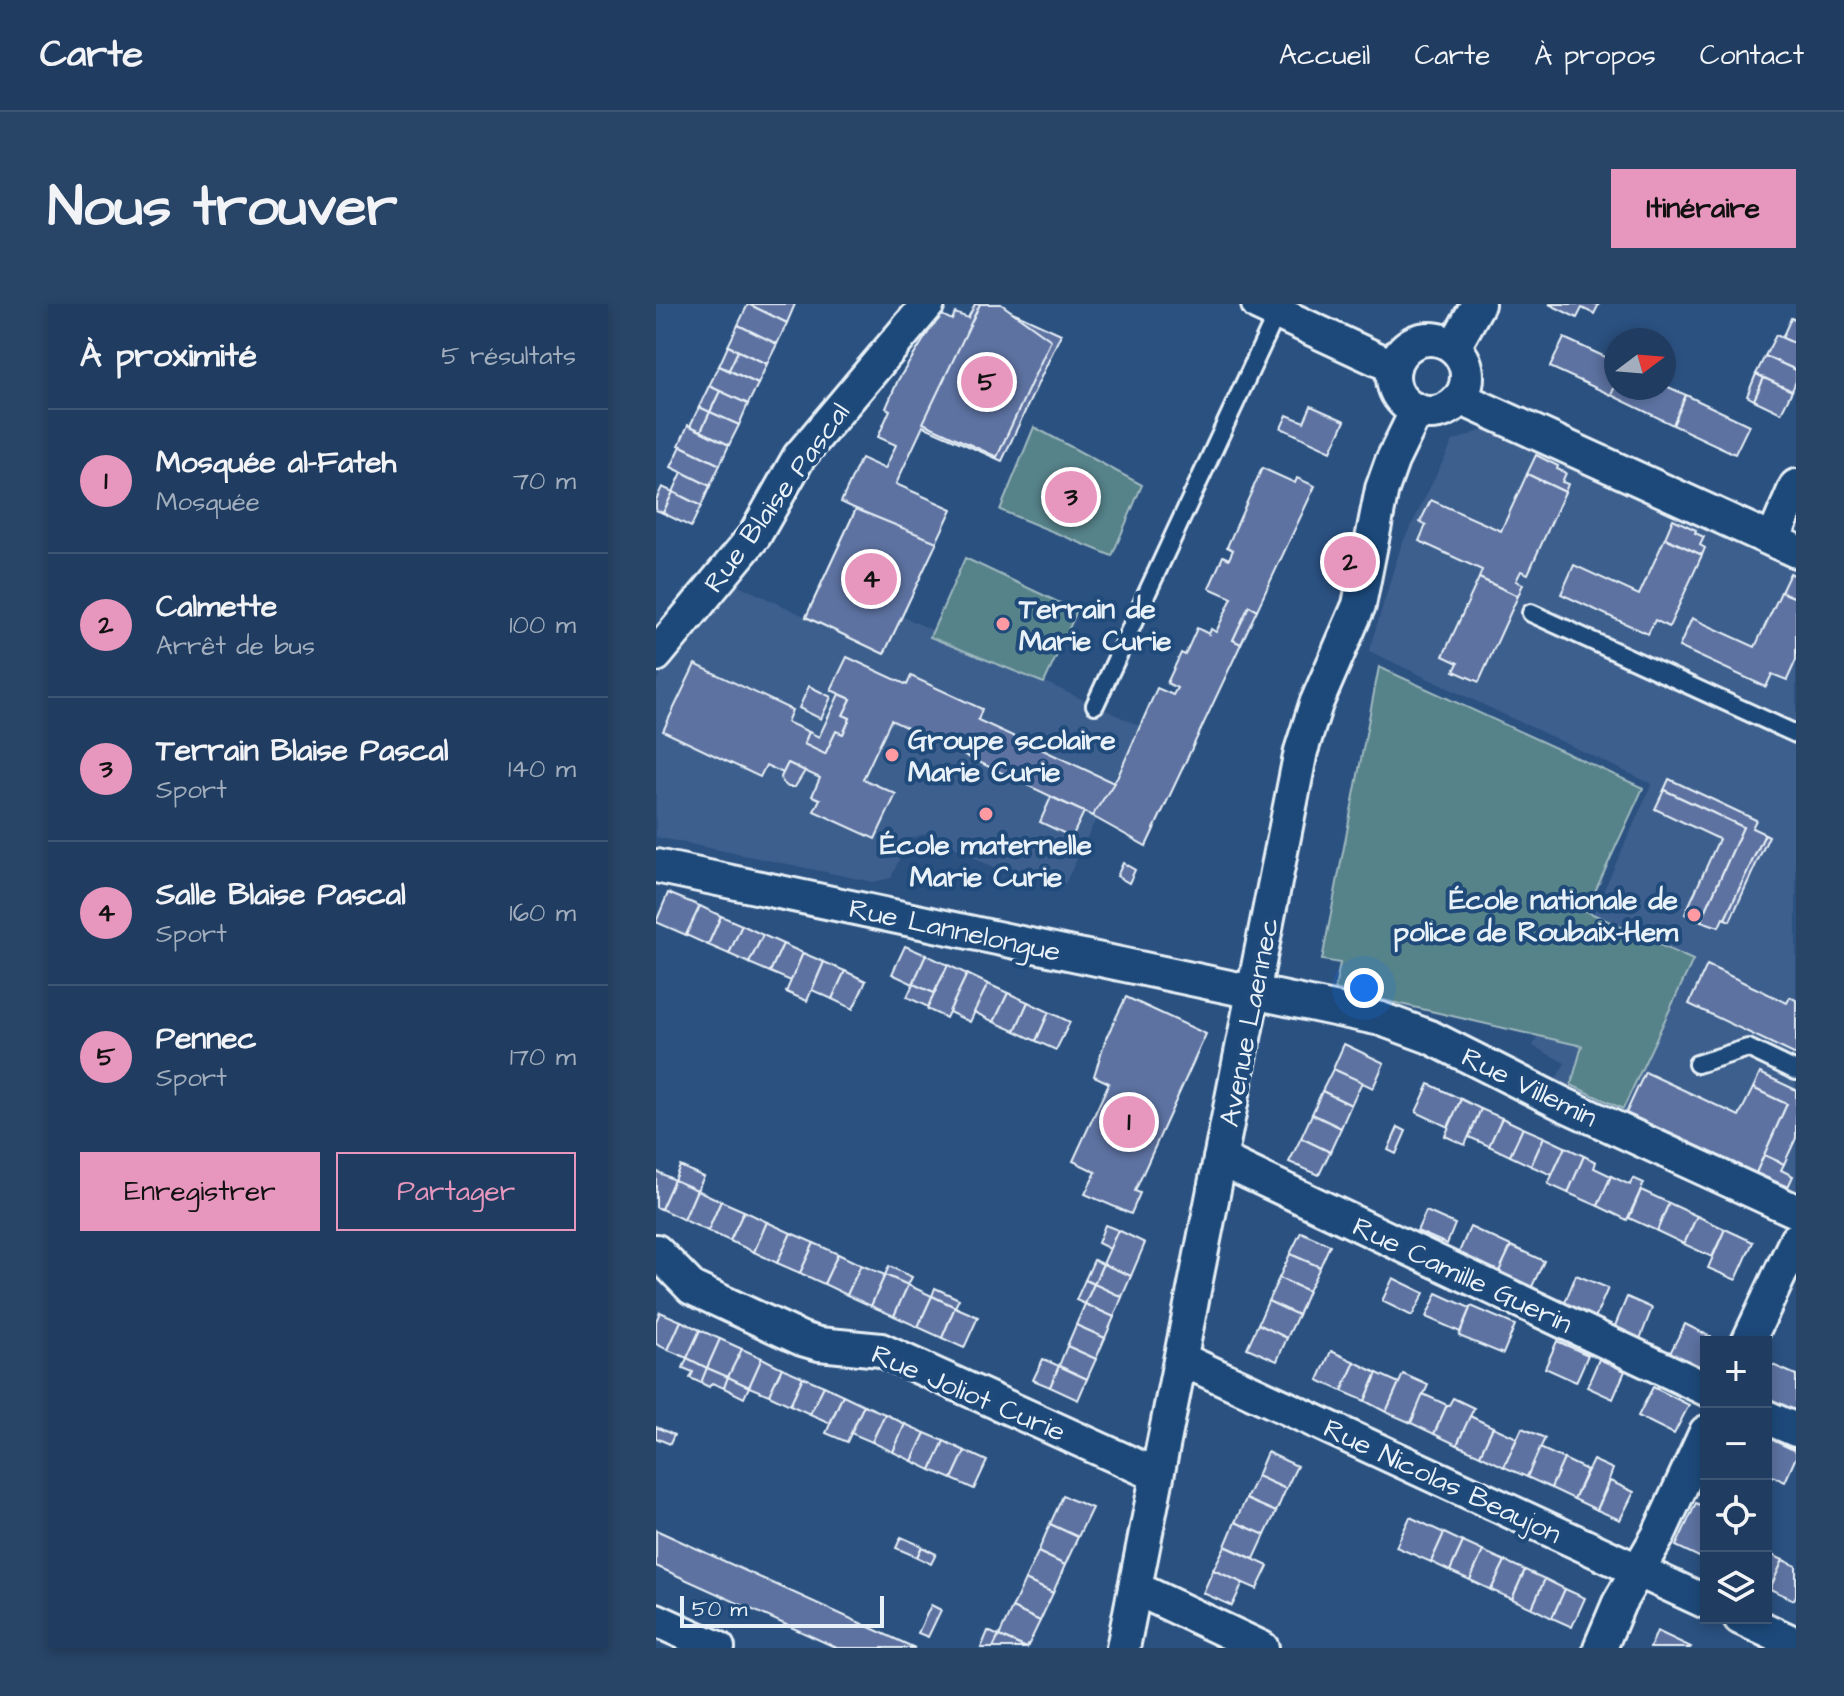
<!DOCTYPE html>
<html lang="fr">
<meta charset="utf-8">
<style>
:root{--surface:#203d61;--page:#284467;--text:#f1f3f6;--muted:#a2aebd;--line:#3d5676;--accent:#e797bd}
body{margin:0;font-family:"Architects Daughter",sans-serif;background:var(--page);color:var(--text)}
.controls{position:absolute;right:24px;bottom:24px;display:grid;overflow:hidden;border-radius:0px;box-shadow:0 4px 12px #0003}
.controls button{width:72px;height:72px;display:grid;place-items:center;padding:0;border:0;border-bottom:2px solid var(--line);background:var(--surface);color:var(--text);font:40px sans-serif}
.compass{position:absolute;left:948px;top:24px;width:72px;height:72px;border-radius:50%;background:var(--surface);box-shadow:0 4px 12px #0003;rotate:74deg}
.scale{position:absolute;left:24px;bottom:20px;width:204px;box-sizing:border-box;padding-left:8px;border:4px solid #e8f1f8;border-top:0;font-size:22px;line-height:28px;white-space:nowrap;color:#e8f1f8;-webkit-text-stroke:6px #1f4a7a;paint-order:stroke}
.you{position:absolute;left:708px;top:684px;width:28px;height:28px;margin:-20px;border:6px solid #fff;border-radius:50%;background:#1a73e8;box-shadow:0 0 0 12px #1a73e833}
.badge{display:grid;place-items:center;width:52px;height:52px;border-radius:50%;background:var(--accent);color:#111;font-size:26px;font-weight:700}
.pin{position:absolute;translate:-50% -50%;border:4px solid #fff;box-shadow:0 2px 8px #0006}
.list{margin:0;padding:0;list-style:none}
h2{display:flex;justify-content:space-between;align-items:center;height:104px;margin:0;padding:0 32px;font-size:34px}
h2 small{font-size:26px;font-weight:400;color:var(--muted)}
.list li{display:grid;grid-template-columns:52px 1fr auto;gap:24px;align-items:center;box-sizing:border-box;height:144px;padding:0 32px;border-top:2px solid var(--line)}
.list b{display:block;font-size:30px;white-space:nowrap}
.list p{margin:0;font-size:26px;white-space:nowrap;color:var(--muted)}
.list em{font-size:26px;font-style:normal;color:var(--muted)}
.actions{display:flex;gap:16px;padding:24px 32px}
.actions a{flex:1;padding:18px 0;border:2px solid var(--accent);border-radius:0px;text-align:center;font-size:28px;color:var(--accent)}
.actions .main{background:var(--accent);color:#111}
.icon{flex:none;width:44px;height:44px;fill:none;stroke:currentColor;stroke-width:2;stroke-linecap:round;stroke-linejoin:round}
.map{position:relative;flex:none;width:1140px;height:1344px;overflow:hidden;border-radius:0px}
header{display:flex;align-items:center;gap:48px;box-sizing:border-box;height:112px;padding:0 40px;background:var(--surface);border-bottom:2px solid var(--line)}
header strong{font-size:38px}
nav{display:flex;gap:44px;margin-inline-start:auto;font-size:28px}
.intro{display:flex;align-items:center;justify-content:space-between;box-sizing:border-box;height:192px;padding:0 48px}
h1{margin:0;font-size:56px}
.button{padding:20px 36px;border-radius:0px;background:var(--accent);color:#111;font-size:28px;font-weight:700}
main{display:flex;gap:48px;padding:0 48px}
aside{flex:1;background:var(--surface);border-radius:0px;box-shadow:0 4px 12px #0003}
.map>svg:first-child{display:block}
.built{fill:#3d5e8d}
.green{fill:#578289;stroke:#a0bac0;stroke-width:2}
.building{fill:#5d72a1;stroke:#e8f1f8;stroke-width:2}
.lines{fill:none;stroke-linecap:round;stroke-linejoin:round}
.lane-casing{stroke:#e8f1f8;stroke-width:22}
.street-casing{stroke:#e8f1f8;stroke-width:38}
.lane{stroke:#1f4a7a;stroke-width:16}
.street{stroke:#1f4a7a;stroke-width:32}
.poi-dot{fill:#ff9aa2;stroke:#1f4a7a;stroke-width:3}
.labels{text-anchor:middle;stroke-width:8;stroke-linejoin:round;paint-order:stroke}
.street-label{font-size:28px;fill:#e8f1f8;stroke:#1f4a7a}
.poi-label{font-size:28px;font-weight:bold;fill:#e8f1f8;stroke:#1f4a7a;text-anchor:start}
</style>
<header>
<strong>Carte</strong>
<nav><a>Accueil</a><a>Carte</a><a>À propos</a><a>Contact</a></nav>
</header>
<div class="intro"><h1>Nous trouver</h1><a class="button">Itinéraire</a></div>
<main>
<aside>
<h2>À proximité<small>5 résultats</small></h2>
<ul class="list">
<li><span class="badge">1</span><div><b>Mosquée al-Fateh</b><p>Mosquée</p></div><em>70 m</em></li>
<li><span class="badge">2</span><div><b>Calmette</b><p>Arrêt de bus</p></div><em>100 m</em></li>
<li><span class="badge">3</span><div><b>Terrain Blaise Pascal</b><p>Sport</p></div><em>140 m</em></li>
<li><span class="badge">4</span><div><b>Salle Blaise Pascal</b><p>Sport</p></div><em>160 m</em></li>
<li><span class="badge">5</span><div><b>Pennec</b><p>Sport</p></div><em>170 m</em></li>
</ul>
<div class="actions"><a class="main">Enregistrer</a><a>Partager</a></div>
</aside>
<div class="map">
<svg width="1140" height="1344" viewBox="0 0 1140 1344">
<rect width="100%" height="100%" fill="#2b5181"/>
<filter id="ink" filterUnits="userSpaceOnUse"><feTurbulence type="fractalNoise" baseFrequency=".0125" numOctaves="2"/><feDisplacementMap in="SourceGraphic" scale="16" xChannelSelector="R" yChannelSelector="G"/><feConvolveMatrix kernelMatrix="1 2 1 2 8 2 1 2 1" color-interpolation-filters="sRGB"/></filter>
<g filter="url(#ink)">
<!-- built -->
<g class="built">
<polygon points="829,125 1140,265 1140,890 899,777 909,759 877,742 996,480 713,347 745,242 797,137"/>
<polygon points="80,280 228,349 246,312 484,422 409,580 340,566 272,529 252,535 235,574 217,578 0,533 0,377"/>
</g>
<!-- green -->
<g class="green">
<polygon points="378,123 486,181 456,252 344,206"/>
<polygon points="309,254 421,307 388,379 274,333"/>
<polygon points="723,363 987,484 930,607 1037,656 967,805 915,781 926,742 679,685 684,659 666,656"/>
</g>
<!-- building -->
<g class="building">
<polygon points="92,0 139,0 131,19"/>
<polygon points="92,0 131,19 121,40 82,21"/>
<polygon points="319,0 339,0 405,30 346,157 267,122 240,180 296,205 228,350 150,313 200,205 185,198 205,154 229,165 240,141 222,133 234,106 230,104 242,76 284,10 296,16 299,9 312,14"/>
<polygon points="324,0 345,0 395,36 341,153 267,119"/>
<polygon points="893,0 943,0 938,10 926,4 921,14"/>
<polygon points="1135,14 1140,16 1140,40 1126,34"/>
<polygon points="82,21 121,40 111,60 72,42"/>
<polygon points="1120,31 1140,40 1140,66 1109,52"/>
<polygon points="908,34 960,58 960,80 955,91 894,63"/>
<polygon points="72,42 82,47 73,66 63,62"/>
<polygon points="82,47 111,60 102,80 73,66"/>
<polygon points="1109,52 1140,66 1140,77 1136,87 1100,70"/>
<polygon points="63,62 102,80 92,100 53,82"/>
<polygon points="1100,70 1108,74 1098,96 1091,92"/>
<polygon points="1108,74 1136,87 1125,109 1098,96"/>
<polygon points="960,80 960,84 1008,84 1008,81 1030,91 1017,121 955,91"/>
<polygon points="53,82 64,87 54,108 43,103"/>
<polygon points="64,87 92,100 83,121 54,108"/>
<polygon points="1030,91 1093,121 1079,150 1017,121"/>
<polygon points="655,102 689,117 675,147 625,124 631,111 648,118"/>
<polygon points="43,103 54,108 45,127 34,122"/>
<polygon points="54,108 83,121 73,141 45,127"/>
<polygon points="32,121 73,141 64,161 23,141"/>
<polygon points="25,142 64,161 54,182 15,163"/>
<polygon points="880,151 902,162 901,165 910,169 906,178 912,180 909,188 871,170"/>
<polygon points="606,164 639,179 641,174 659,182 601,306 593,302 577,336 585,340 490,542 436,512 463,470 501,384 517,391 521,384 511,379 525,349 529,351 541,324 553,330 555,325 560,328 576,294 553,284 567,252 573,255 577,246 571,243"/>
<polygon points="26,168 54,182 45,202 17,188"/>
<polygon points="871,170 909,188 872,270 865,267 860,277 867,280 862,292 823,274 826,266 763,237 770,221 764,218 775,196 845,227"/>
<polygon points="6,183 17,188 7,209 0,206 0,196"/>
<polygon points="17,188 45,202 35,223 7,209"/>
<polygon points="200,205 281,238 228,350 150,313"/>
<polygon points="1017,215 1040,226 1039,229 1048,233 1044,241 1049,244 1046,251 1009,234"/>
<polygon points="1009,234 1046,251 1013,323 999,316 992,330 905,290 918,261 983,291"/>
<polygon points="1134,269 1140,272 1140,294 1125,288"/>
<polygon points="823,274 862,292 823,378 798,367 802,359 787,352"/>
<polygon points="1125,288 1140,294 1140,356 1131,376 1116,370 1110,383 1023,343 1036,314 1099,343"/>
<polygon points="593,302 601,306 585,340 577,336"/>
<polygon points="191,353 251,381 255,372 326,405 322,416 458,479 436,512 235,416 207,475 240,490 219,535 158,507 164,495 156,492 164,474 132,459 127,469 110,461 104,473 7,427 39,360 136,406 131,418 153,428 148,440 169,450 180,427 187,430 194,414 187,411 195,395 175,386"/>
<polygon points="153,382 175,393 165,415 143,404"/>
<polygon points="183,390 195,395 187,411 194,414 187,430 180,427 169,450 148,440 153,428 163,433"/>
<polygon points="132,459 149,467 139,483 132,483 126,478 125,473"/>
<polygon points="1013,475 1100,516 1096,524 1109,530 1069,615 1067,614 1063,623 1045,617 1087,523 1008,486"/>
<polygon points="1008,486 1087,523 1045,617 1029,610 1063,535 999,505"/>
<polygon points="395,493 428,508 416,533 384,518"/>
<polygon points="1109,530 1113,532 1074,617 1069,615"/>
<polygon points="467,559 479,566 473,579 461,572"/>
<polygon points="12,589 44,602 30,631 0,618"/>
<polygon points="44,602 65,612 52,641 30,631"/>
<polygon points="65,612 86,621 73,650 52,641"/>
<polygon points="86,621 107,631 93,659 73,650"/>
<polygon points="107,631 127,640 114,668 93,659"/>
<polygon points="127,640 147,649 135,677 114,668"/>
<polygon points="249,642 270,651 257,680 236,670"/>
<polygon points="147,649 168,658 151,697 130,688"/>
<polygon points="270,651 292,661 278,689 257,680"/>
<polygon points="168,658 189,667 176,695 156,686"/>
<polygon points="292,661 311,670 290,714 271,705"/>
<polygon points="1051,661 1131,699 1134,693 1140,696 1140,751 1033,700"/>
<polygon points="189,667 210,677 197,705 176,695"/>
<polygon points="311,670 332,680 314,718 293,708"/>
<polygon points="257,680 278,689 272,703 251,693"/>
<polygon points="332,680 352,689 338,718 318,708"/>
<polygon points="352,689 372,698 359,727 338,718"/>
<polygon points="470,693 550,730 479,887 484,889 475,910 429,890 440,868 417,857 453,779 438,772 450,734"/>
<polygon points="372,698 393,708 380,737 359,727"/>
<polygon points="393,708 414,718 400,746 380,737"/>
<polygon points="688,740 728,759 717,784 677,765"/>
<polygon points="677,765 706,778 695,801 666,787"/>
<polygon points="989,768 1083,812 1097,784 1131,800 1100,869 970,809"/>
<polygon points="1104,769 1140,786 1140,834 1128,860 1108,851 1131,800 1097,784"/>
<polygon points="773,780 805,795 792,823 760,808"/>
<polygon points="666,787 695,801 685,824 656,810"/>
<polygon points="805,795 825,805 809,841 789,832"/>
<polygon points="825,805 846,814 833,842 813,833"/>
<polygon points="656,810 685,824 674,848 645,834"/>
<polygon points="846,814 867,824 854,852 833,842"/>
<polygon points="742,823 750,827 740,850 732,846"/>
<polygon points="867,824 888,833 875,862 854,852"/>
<polygon points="888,833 909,843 896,871 875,862"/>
<polygon points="645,834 674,848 663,871 633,858"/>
<polygon points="909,843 928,852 912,889 892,880"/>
<polygon points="1108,851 1128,860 1125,866 1137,872 1132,883 1100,869"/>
<polygon points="928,852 940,858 938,864 955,872 942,902 912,889"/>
<polygon points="24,862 48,873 41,886 18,876"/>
<polygon points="0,867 18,876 5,905 0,903"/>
<polygon points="955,872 974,881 977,874 988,879 971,916 942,902"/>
<polygon points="18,876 41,886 28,916 5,905"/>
<polygon points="41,886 65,897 52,927 28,916"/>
<polygon points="985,886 1013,899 1001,927 973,914"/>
<polygon points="65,897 88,907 74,937 52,927"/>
<polygon points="1013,899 1041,912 1028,940 1001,927"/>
<polygon points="88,907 111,918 98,948 74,937"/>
<polygon points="770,907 799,920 791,940 761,927"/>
<polygon points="1041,912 1069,925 1056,953 1028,940"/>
<polygon points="111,918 135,929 121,959 98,948"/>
<polygon points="449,921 462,926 454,945 442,939"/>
<polygon points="814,923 855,942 840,974 800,955"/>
<polygon points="1069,925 1097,938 1080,976 1052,964"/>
<polygon points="462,926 489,939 475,972 447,960"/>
<polygon points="645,928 674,941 664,963 634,950"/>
<polygon points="135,929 158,939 144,969 121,959"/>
<polygon points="158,939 182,950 168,980 144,969"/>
<polygon points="855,942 888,957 873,989 840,974"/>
<polygon points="182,950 205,961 191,991 168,980"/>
<polygon points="634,950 664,963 652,987 623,974"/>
<polygon points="438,956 447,960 438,980 429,976"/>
<polygon points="447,960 475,972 466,993 438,980"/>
<polygon points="205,961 229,971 215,1002 191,991"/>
<polygon points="233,962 256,973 252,981 229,971"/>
<polygon points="229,971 252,981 238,1012 215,1002"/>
<polygon points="920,971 952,984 939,1014 908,1001"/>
<polygon points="623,974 652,987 642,1011 612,997"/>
<polygon points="737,974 768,989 756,1012 726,997"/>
<polygon points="429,976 438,980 429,1000 420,996"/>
<polygon points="438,980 466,993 458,1013 429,1000"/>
<polygon points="252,981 276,992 262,1023 238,1012"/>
<polygon points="279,984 303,995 299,1003 276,992"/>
<polygon points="781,989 814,1004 804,1028 770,1013"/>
<polygon points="276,992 299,1003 286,1034 262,1023"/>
<polygon points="971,993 996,1004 984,1035 958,1024"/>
<polygon points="612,997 642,1011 631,1034 602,1020"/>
<polygon points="429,1000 458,1013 449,1034 420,1021"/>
<polygon points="815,1002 859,1021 847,1050 803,1032"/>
<polygon points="299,1003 322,1013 308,1044 286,1034"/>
<polygon points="4,1008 25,1017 12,1046 0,1040 0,1017"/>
<polygon points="25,1017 44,1026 31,1054 12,1046"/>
<polygon points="602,1020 631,1034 621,1057 591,1044"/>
<polygon points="1029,1020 1059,1035 1058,1038 1050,1038 1050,1054 1043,1068 1012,1053"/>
<polygon points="420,1021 449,1034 440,1055 411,1042"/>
<polygon points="44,1026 64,1035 51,1064 31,1054"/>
<polygon points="64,1035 86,1045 72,1073 51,1064"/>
<polygon points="901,1037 932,1051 920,1078 889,1064"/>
<polygon points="411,1042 440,1055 431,1075 403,1062"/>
<polygon points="86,1045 106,1054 93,1083 72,1073"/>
<polygon points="675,1047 699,1058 686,1087 662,1076"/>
<polygon points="31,1054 51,1064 45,1079 34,1074 37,1068 27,1064"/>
<polygon points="106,1054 126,1064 113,1091 93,1083"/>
<polygon points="387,1055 403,1062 394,1083 377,1076"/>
<polygon points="943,1055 969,1067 957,1095 931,1083"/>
<polygon points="699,1058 721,1069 709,1097 686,1087"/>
<polygon points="1112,1059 1140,1071 1140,1107 1110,1093"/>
<polygon points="403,1062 431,1075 422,1096 394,1083"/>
<polygon points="51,1064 72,1073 68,1084 56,1079 53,1083 45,1079"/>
<polygon points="126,1064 147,1073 134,1101 113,1091"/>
<polygon points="721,1069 743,1079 730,1108 709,1097"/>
<polygon points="747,1070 772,1081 755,1119 730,1108"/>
<polygon points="72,1073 93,1083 88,1094 68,1084"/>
<polygon points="147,1073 168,1082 154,1110 134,1101"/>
<polygon points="168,1082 187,1091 174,1119 154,1110"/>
<polygon points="997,1083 1033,1101 1018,1130 982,1112"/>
<polygon points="767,1090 791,1101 778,1130 755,1119"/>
<polygon points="187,1091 208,1101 191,1138 170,1129"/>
<polygon points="797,1094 818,1104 801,1141 778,1130 791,1101 793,1101"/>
<polygon points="208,1101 229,1110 216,1138 195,1129"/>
<polygon points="229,1110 249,1120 237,1148 216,1138"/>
<polygon points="814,1112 837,1123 824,1151 801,1141"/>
<polygon points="249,1120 269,1129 256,1157 237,1148"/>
<polygon points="0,1123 18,1131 14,1140 0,1134"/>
<polygon points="837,1123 861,1134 848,1163 824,1151"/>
<polygon points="866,1124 889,1134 871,1173 848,1163"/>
<polygon points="269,1129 288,1137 275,1166 256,1157"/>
<polygon points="1110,1133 1140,1147 1140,1153 1129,1178 1110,1169"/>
<polygon points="288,1137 309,1147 296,1175 275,1166"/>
<polygon points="884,1144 908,1155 895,1184 871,1173"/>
<polygon points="309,1147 331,1157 318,1185 296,1175"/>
<polygon points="611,1148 641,1162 630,1185 601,1172"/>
<polygon points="908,1155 931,1166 918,1195 895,1184"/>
<polygon points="937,1156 957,1165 941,1206 918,1195"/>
<polygon points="601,1172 630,1185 620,1208 590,1195"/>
<polygon points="954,1177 978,1188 964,1216 941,1206"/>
<polygon points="407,1192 436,1204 422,1233 394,1220"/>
<polygon points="590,1195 620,1208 609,1231 579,1218"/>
<polygon points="1040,1199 1050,1204 1050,1243 1045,1254 1020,1242"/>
<polygon points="754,1213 788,1229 775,1258 740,1243"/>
<polygon points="579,1218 609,1231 598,1255 569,1242"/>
<polygon points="394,1220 422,1233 409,1261 382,1248"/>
<polygon points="0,1226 259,1344 181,1344 0,1262"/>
<polygon points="788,1229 807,1238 794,1267 775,1258"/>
<polygon points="245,1233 266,1242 261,1253 240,1244"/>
<polygon points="807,1238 827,1247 814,1276 794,1267"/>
<polygon points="569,1242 612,1262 601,1285 557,1266"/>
<polygon points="266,1243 280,1250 275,1260 261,1253"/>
<polygon points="827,1247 849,1257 835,1286 814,1276"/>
<polygon points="382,1248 409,1261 397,1289 369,1276"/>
<polygon points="1110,1248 1127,1256 1114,1285 1110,1284"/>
<polygon points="1127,1256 1140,1262 1140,1291 1138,1296 1114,1285"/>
<polygon points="849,1257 869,1266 856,1295 835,1286"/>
<polygon points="557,1266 587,1279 576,1302 547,1289"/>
<polygon points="869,1266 889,1275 876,1304 856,1295"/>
<polygon points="889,1275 909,1285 896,1314 876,1304"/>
<polygon points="369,1276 397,1289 384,1317 356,1304"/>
<polygon points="909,1285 929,1294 916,1323 896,1314"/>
<polygon points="275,1301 285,1306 272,1333 262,1329"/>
<polygon points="356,1304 384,1317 371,1344 343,1332"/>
<polygon points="332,1327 343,1332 337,1344 325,1344"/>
<polygon points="1001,1327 1035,1343 1034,1344 994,1344"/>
<polygon points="343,1332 370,1344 337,1344"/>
</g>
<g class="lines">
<defs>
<g id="lane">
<polyline points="875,309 1140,430"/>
<polyline points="439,401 621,9"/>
<polyline points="1041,760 1092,744 1140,767"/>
</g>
<g id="street">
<polyline points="602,0 738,63"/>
<circle cx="774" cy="72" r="37"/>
<polyline points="798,43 822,0"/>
<polyline points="804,94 1140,247"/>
<polyline points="1117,236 1140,182"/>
<polyline points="0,351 99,231 143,153 272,0"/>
<polyline points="0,562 725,715 774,733 907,800 1140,907"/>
<polyline points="564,855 1050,1085"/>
<polyline points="0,947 36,984 146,1035 163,1040 225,1046 501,1171"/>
<polyline points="1092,1038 1140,936"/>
<polyline points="525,1055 1050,1298"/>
<polyline points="1110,1113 1140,1126"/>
<polyline points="479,1284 606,1344"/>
<polyline points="1084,1314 1140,1340"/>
<polyline points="0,1316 62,1344"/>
<polyline points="467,1344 645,447 660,400 703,301 726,185 736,157 761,106"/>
<polyline points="944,1344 963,1299 1002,1232 1050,1128"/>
</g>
</defs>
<!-- lane casing -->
<use href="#lane" class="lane-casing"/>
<!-- street casing -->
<use href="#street" class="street-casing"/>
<!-- lane -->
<use href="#lane" class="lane"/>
<!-- street -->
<use href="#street" class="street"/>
</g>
</g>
<!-- markers -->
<g class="poi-dot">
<circle cx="347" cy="320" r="8"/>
<circle cx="236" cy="451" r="8"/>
<circle cx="330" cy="510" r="8"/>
<circle cx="1038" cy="611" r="8"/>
</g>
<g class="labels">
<!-- street labels -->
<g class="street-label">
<text transform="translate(120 193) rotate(-54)" y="10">Rue Blaise Pascal</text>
<text transform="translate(299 625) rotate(12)" y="10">Rue Lannelongue</text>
<text transform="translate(592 718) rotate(-79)" y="10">Avenue Laennec</text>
<text transform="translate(874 782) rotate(26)" y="10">Rue Villemin</text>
<text transform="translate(807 970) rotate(25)" y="10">Rue Camille Guerin</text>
<text transform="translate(313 1088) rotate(23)" y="10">Rue Joliot Curie</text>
<text transform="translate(787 1176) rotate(25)" y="10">Rue Nicolas Beaujon</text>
</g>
<!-- poi labels -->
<g class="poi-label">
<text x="363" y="314">Terrain de<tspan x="363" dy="32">Marie Curie</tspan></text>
<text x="252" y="445">Groupe scolaire<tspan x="252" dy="32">Marie Curie</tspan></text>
<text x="330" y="550" text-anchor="middle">École maternelle<tspan x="330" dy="32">Marie Curie</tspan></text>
<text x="1022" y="605" text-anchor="end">École nationale de<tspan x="1022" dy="32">police de Roubaix-Hem</tspan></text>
</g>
</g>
</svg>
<div class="controls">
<button>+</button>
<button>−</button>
<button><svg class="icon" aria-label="locate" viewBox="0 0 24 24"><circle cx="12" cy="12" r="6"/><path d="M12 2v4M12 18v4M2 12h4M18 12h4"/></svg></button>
<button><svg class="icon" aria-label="layers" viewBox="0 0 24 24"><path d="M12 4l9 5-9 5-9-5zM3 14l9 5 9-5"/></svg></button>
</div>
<svg class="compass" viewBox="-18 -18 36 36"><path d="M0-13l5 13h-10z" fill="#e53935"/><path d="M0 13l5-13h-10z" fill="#a2aebd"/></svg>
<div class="scale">50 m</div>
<div class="you"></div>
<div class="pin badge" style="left:473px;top:818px">1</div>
<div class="pin badge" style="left:694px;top:258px">2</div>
<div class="pin badge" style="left:415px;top:193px">3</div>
<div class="pin badge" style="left:215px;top:275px">4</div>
<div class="pin badge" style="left:331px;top:78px">5</div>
</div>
</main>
